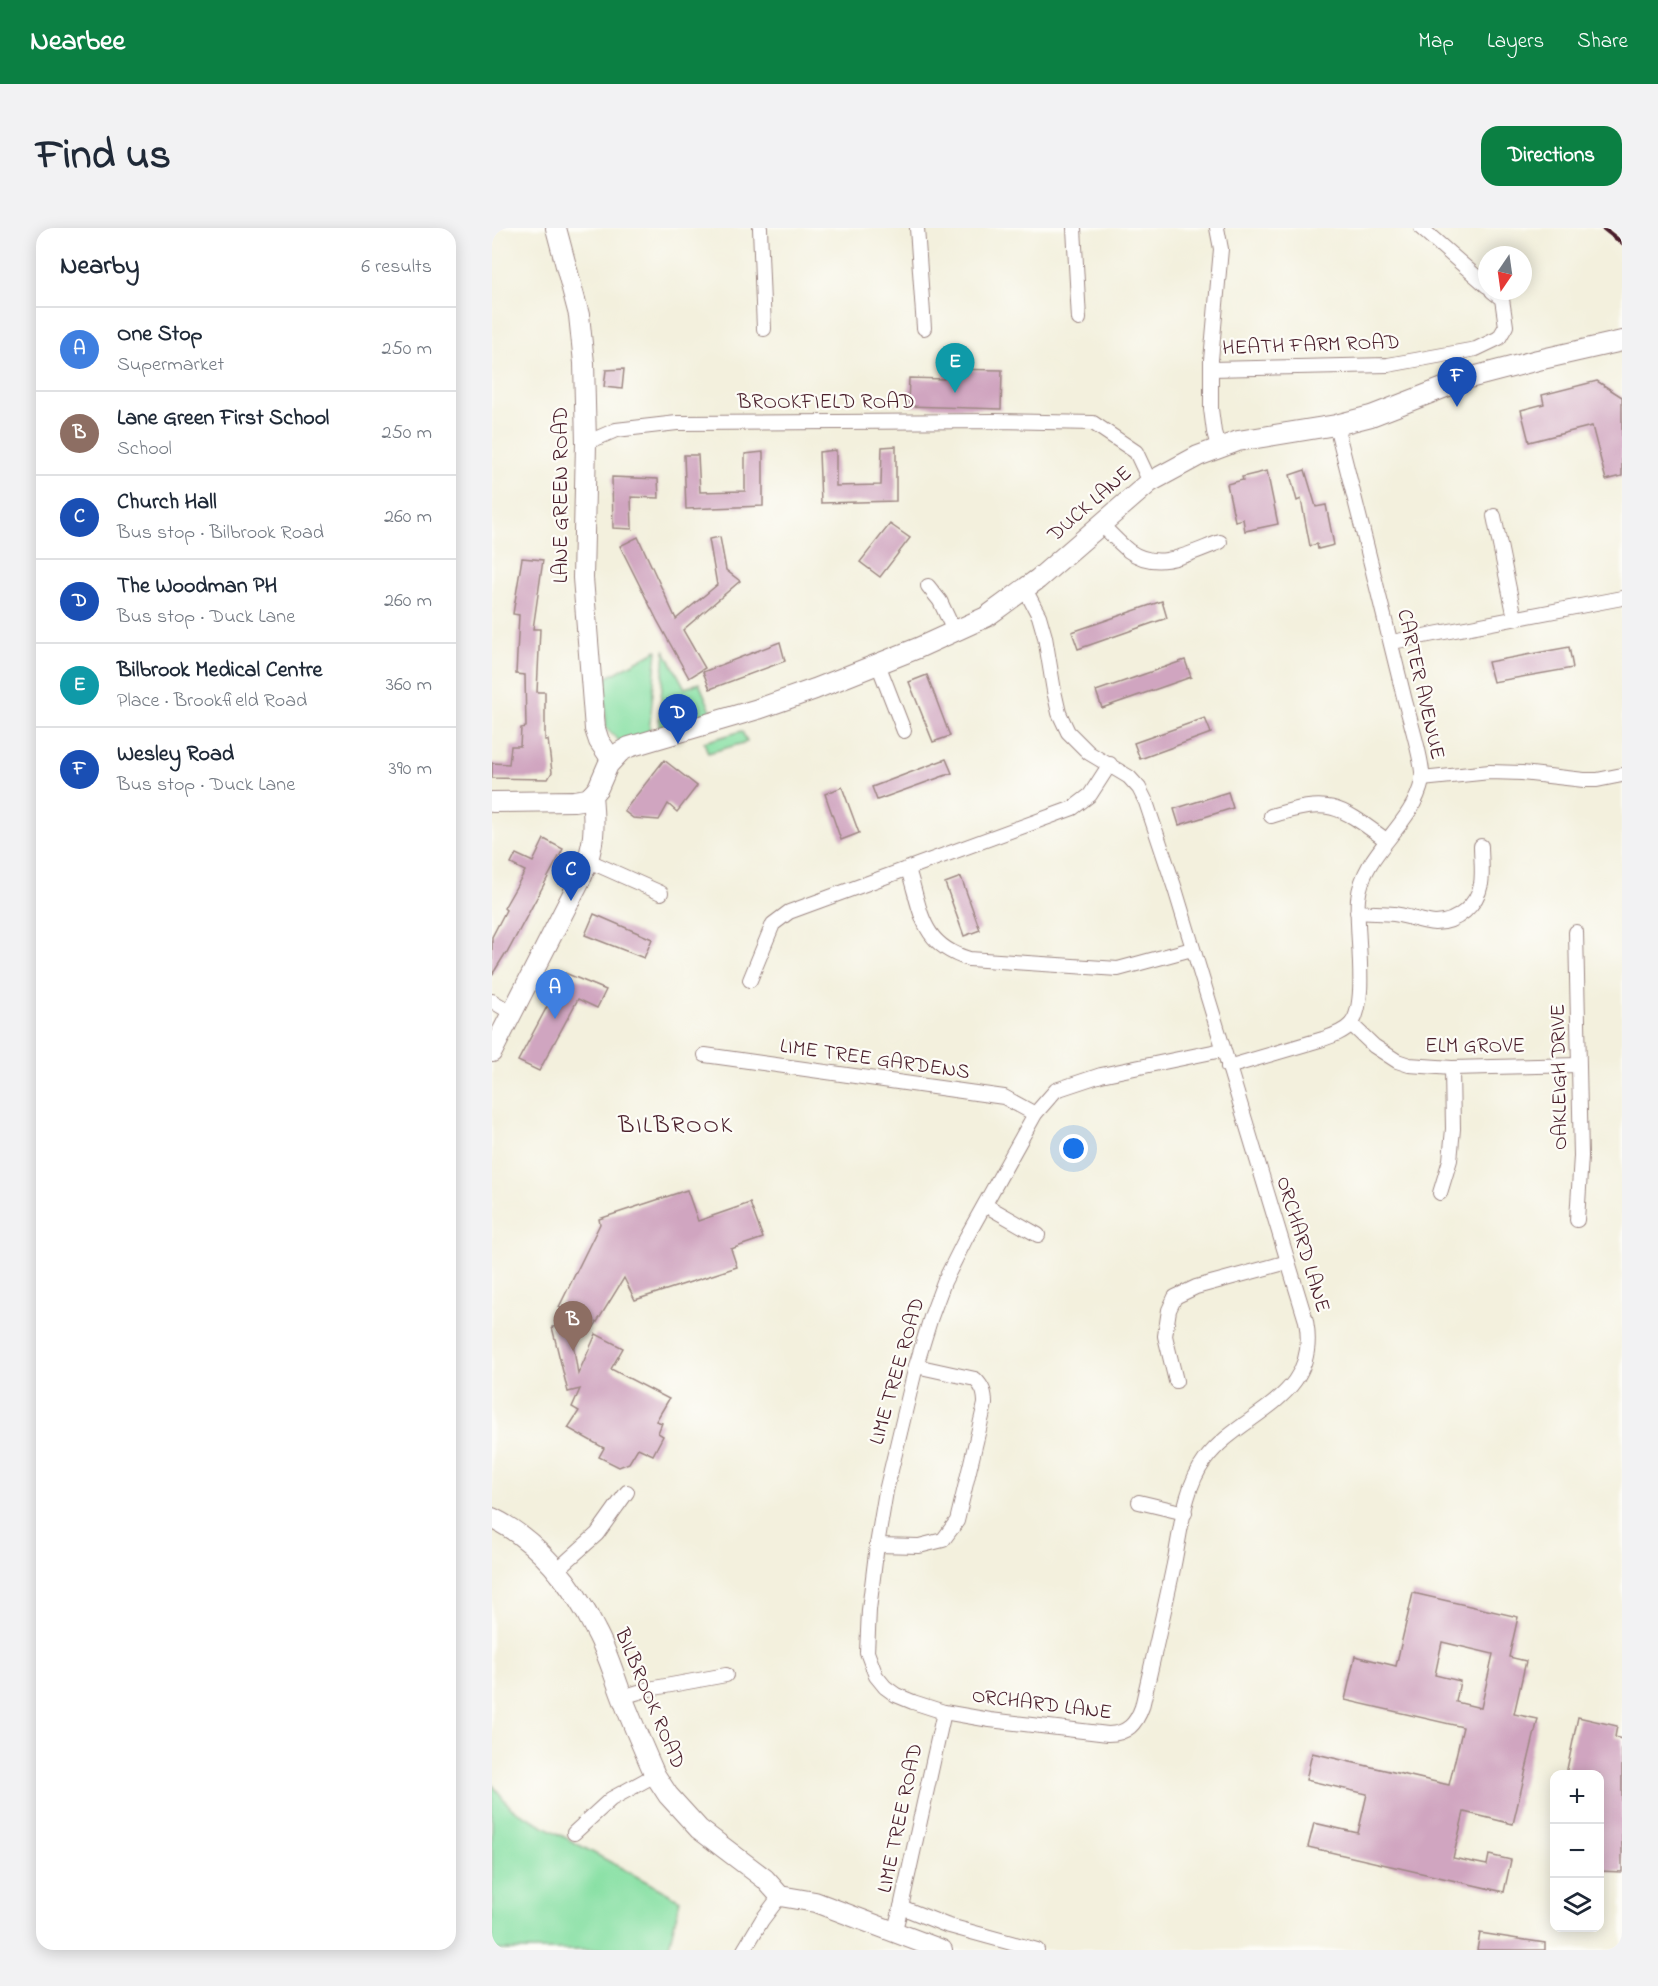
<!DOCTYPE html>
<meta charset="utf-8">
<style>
:root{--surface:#fff;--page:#f2f2f3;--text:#1f2937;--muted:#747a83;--line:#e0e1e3;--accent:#0b8043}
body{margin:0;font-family:"Indie Flower",sans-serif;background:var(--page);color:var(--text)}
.controls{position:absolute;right:18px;bottom:18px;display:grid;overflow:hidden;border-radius:12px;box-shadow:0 3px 15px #0003}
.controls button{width:54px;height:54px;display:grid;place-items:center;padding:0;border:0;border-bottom:2px solid var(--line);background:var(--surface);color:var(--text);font:30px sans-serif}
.compass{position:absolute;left:986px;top:18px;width:54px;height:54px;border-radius:50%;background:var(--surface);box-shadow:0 3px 15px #0003;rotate:193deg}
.you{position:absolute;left:582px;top:921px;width:21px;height:21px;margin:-15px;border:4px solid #fff;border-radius:50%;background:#1a73e8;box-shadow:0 0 0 9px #1a73e833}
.badge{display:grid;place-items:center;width:39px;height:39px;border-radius:50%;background:var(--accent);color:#fff;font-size:20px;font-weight:700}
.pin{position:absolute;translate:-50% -50px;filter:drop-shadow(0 2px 3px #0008)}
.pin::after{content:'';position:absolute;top:32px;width:21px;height:18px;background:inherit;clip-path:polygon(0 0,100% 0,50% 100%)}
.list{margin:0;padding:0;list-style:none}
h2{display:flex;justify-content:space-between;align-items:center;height:78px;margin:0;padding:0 24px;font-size:26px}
h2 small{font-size:20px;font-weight:400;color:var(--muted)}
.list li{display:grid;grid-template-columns:39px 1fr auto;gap:18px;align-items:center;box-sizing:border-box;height:84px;padding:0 24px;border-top:2px solid var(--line)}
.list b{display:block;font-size:22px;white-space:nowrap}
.list p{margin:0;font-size:20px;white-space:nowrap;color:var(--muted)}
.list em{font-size:20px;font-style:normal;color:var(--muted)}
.icon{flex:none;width:33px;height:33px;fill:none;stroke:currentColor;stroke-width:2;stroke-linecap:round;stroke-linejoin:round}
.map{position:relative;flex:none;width:1130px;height:1722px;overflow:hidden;border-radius:18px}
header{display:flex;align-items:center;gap:36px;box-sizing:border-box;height:84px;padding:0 30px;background:var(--accent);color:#fff}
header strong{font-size:28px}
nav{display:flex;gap:33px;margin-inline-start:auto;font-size:21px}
.intro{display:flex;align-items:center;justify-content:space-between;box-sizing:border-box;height:144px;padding:0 36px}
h1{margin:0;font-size:42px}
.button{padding:15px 27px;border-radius:18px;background:var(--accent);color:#fff;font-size:21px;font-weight:700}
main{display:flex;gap:36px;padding:0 36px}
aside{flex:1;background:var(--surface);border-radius:18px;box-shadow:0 3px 15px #0003}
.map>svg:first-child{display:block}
.green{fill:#88e0a4;stroke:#698068;stroke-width:1.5}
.building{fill:#d0a5c0;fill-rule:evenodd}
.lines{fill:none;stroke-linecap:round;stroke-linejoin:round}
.street-casing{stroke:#9e8884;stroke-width:16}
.secondary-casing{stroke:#9e8884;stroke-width:22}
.street{stroke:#fff;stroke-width:14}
.secondary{stroke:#fff;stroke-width:20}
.rail{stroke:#4a1f2b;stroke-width:4.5}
.labels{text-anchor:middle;stroke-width:4.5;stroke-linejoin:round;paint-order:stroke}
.street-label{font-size:21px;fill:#4a1f2b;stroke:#fdfcf7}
.quarter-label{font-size:24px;letter-spacing:1.5px;fill:#4a1f2b;stroke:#fdfcf7}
</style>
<header>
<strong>Nearbee</strong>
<nav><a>Map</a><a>Layers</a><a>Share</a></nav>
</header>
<div class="intro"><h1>Find us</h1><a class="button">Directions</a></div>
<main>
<aside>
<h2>Nearby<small>6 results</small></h2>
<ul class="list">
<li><span class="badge" style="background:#3f7fe0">A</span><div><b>One Stop</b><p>Supermarket</p></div><em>250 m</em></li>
<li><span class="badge" style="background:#8d6e63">B</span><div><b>Lane Green First School</b><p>School</p></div><em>250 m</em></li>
<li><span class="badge" style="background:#1a4fb4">C</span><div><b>Church Hall</b><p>Bus stop · Bilbrook Road</p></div><em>260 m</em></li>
<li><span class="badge" style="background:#1a4fb4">D</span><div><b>The Woodman PH</b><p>Bus stop · Duck Lane</p></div><em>260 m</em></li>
<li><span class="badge" style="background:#0f9aa8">E</span><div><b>Bilbrook Medical Centre</b><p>Place · Brookfield Road</p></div><em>360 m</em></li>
<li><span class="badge" style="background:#1a4fb4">F</span><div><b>Wesley Road</b><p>Bus stop · Duck Lane</p></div><em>390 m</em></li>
</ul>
</aside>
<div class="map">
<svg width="1130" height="1722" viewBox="0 0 1130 1722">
<rect width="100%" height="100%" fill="#fdfcf7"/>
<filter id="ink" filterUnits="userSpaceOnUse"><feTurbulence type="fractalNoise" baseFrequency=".0167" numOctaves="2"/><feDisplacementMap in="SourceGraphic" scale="12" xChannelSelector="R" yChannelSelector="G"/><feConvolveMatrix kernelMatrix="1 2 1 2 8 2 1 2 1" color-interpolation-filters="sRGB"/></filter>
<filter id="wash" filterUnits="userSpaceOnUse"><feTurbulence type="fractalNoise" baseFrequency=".008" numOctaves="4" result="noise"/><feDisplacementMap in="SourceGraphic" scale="24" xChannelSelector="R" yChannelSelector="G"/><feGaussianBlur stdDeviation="1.35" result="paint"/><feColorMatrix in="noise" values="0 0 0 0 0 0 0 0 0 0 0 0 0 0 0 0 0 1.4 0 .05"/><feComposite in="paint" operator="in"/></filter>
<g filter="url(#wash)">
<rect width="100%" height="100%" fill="#f3f0dd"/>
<!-- green -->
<g class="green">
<polygon points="165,422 157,506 129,515 114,500 112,451"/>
<polygon points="173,423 193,460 207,455 221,487 166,507"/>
<polygon points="250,503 255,514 216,525 212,514"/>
<polygon points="0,1556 19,1580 188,1672 176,1722 0,1722"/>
</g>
<g id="blocks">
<!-- building -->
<g class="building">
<polygon points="132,141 130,161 112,159 114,142"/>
<polygon points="452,141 510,142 509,181 416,178 417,150 452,151"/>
<polygon points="1105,153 1130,169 1130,248 1114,252 1100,198 1037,214 1029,182 1052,176 1050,167"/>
<polygon points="404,218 404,273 329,275 327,224 344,222 344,258 389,257 390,219"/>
<polygon points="271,224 271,278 194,281 192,227 206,227 208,264 253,263 253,226"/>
<polygon points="813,242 824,279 834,277 842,317 826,321 825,316 818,318 809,271 805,273 798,247"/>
<polygon points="775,243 786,296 753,303 751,291 743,293 735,256 751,252 750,249"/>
<polygon points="120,249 166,251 167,270 139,269 140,301 121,300"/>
<polygon points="398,296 418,310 388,349 368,334"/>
<polygon points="146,309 184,391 225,357 217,311 228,309 234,342 248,353 191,402 213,440 197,450 165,392 128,318"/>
<polygon points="30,330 51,332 41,401 48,401 45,464 53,464 53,512 56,512 60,544 56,551 0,550 0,535 17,536 19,518 28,518 29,500 34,499 33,447 24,446 27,387 21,386"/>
<polygon points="670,373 675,390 586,421 580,404"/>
<polygon points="288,414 293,433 218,461 211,444"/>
<polygon points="1077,419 1081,440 1001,454 996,434"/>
<polygon points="693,432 699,449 610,480 604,463"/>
<polygon points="435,447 458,508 441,514 417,454"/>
<polygon points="713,490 719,505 648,531 642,515"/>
<polygon points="454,531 460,545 385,572 380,559"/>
<polygon points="172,532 205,558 185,584 176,576 167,592 141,590 132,583"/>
<polygon points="350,559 367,605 349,612 333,566"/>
<polygon points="736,564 741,580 687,597 682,581"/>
<polygon points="52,611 71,621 14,727 13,726 0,747 0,709 14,682 12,680 33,643 19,636 24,626 41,634"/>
<polygon points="469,649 488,702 472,708 453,655"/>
<polygon points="102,686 160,711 152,730 93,707"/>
<polygon points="73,745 114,762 105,780 86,771 47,843 26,833"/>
<polygon points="195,962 206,993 258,975 271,1010 239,1021 245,1039 143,1072 132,1050 102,1099 67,1079 108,996 107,991"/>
<polygon points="78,1096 86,1146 104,1106 131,1120 119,1141 177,1171 164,1193 170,1195 166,1205 171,1208 161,1227 146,1220 137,1235 127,1239 107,1229 112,1220 76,1200 87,1183 80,1179 88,1161 76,1164 60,1099"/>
<path d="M921,1365L1026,1389L1017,1429L1034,1433L1022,1486L1046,1491L1021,1596L972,1584L961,1630L995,1637L997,1627L1019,1632L1012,1664L816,1619L822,1595L866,1605L875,1566L814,1552L820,1525L957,1557L971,1499L853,1472L863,1428L904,1438ZM950,1414L1001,1426L989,1480L964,1474L968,1453L943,1447Z"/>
<polygon points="1086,1489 1125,1498 1123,1509 1130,1511 1130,1644 1107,1643 1107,1546 1074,1546"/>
<polygon points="988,1705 1053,1715 1053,1722 985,1722"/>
</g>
</g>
</g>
<g filter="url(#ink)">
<use href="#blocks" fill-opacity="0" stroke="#9e8884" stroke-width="1.5"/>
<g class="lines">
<defs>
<g id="street">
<polyline points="268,0 272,101"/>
<polyline points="425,0 432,100"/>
<polyline points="582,0 587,91"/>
<polyline points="725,0 729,21 719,132 719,181 722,204 724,211 731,218"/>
<polyline points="929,0 995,58"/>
<polyline points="719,141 896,137 984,121 1007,110 1014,98 1010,71 1000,63"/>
<polyline points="94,215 124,202 185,195 504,193 601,195 644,224 658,254"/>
<polyline points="1002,288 1023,390"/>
<path d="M609,296C618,305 627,315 637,323C666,344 698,325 728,314"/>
<polyline points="436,358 448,373 463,405"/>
<path d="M533,361L547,388L553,409L562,463L567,485L576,504L597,525L637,549L647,560L654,574L683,661L814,1093C829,1172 749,1183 713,1232C692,1260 689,1302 682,1336C672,1384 661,1431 650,1479C644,1496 635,1506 616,1506L498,1492L452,1484L421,1474L404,1467L393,1459L384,1448L375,1424L377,1382L385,1317L394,1263L424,1138L439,1089L452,1054L474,1010L543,886L564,862L609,847L730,822"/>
<polyline points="900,414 1130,370"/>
<polyline points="386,436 412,503"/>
<polyline points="930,551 998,544 1030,545 1092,552 1105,552 1130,547"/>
<path d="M779,588C838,570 845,576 894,612"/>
<polyline points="97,633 169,665"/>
<path d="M416,641C430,684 428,716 477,731L626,741L700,721"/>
<path d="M865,684C877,685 890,685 902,686C916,688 929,694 943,695C965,695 985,677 989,656C991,644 989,630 989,618"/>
<polyline points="1084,704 1089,928 1085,992"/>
<polyline points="258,752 281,696 297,684 581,580 598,567 618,536"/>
<polyline points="0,773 20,785"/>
<polyline points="859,796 882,818 905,833 917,837 960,840 1086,837"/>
<polyline points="213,827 512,869 543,886"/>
<path d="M736,839L831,811C840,808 852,804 859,796C877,775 863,701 866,671C871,623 920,599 930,553C933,538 915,483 911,465C889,376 867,286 844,197"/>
<polyline points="948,965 958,932 961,901 960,840"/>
<polyline points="493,977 546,1007"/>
<polyline points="684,1153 673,1108 677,1082 683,1069 704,1059 796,1034"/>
<polyline points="647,1274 693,1285"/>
<path d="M385,1317L427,1318L451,1312L465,1293L493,1176C493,1165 491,1159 483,1151L424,1138"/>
<polyline points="65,1342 105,1306 135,1264"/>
<polyline points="130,1469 157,1461 234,1447"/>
<polyline points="82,1605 119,1571 163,1547"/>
<polyline points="409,1679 454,1697 545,1722"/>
<polyline points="402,1705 409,1679 452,1484"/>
<polyline points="252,1722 270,1692 288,1668"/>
</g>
<g id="secondary">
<polyline points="64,0 87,87 92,135 94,215 91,350 103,501 107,513 120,532"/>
<polyline points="0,574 82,573 95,571 100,567"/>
<path d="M0,824L90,648C103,616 103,601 100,567L106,560L116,537L128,524L137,519L266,481L323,461L426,420L494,389L546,351L658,254L706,228L746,213L844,197L879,188L977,150L1046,132L1130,113"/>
<path d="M0,1290C46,1312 82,1358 104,1403C116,1425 122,1448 131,1471C141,1497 152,1522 163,1547L176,1567L207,1601L273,1651L288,1668L323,1674L450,1722"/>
</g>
</defs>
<!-- street casing -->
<use href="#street" class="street-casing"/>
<!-- secondary casing -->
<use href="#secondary" class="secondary-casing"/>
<!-- street -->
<use href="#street" class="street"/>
<!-- secondary -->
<use href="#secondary" class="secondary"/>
<!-- rail -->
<polyline class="rail" points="1111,0 1130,15"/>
</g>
</g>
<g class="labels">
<!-- street labels -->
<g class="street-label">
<text transform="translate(819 116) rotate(-2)" y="7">HEATH FARM ROAD</text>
<text x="334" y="180">BROOKFIELD ROAD</text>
<text transform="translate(68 267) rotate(-90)" y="7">LANE GREEN ROAD</text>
<text transform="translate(597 275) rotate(-41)" y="7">DUCK LANE</text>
<text transform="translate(930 456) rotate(77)" y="7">CARTER AVENUE</text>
<text x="983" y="824">ELM GROVE</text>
<text transform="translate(383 830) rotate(8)" y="7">LIME TREE GARDENS</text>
<text transform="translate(1066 849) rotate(-91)" y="7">OAKLEIGH DRIVE</text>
<text transform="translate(812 1016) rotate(73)" y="7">ORCHARD LANE</text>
<text transform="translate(404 1143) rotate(-74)" y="7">LIME TREE ROAD</text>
<text transform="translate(159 1470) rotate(67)" y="7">BILBROOK ROAD</text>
<text transform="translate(550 1475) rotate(7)" y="7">ORCHARD LANE</text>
<text transform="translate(407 1590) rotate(-78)" y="7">LIME TREE ROAD</text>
</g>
<!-- quarter labels -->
<g class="quarter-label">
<text x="184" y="904">BILBROOK</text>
</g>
</g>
</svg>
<div class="controls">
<button>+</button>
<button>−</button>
<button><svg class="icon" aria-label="layers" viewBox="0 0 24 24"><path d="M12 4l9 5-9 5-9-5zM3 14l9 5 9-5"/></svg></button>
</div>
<svg class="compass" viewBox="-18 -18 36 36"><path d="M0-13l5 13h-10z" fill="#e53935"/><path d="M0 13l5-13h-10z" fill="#747a83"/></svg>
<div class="you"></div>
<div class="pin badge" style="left:63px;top:791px;background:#3f7fe0">A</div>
<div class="pin badge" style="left:81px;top:1123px;background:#8d6e63">B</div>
<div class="pin badge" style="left:79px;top:673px;background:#1a4fb4">C</div>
<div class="pin badge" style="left:186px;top:516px;background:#1a4fb4">D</div>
<div class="pin badge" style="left:463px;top:165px;background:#0f9aa8">E</div>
<div class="pin badge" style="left:965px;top:179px;background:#1a4fb4">F</div>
</div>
</main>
